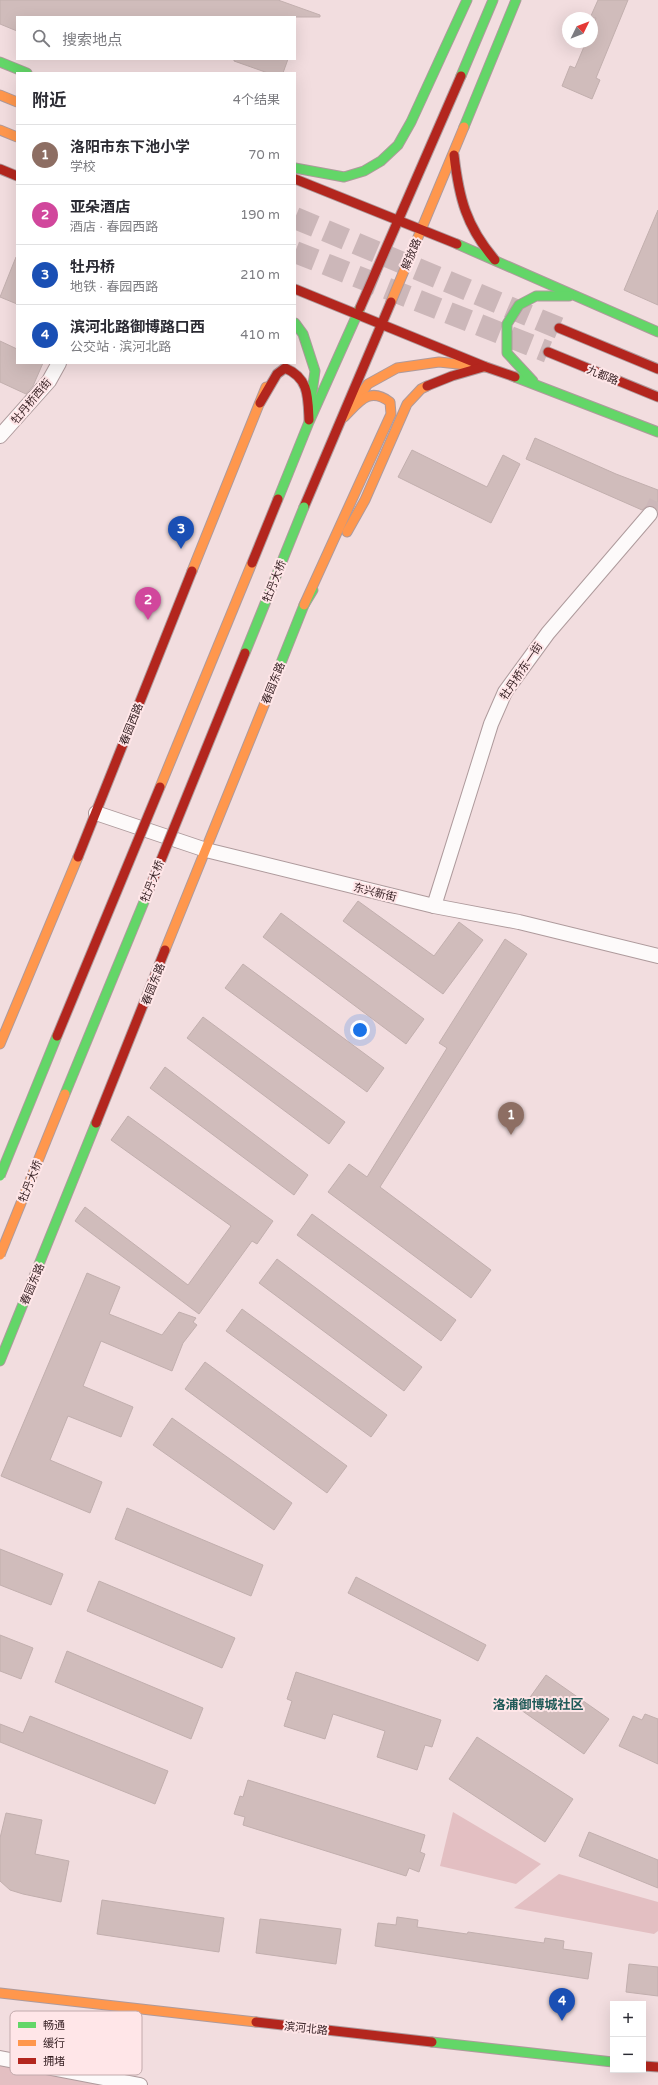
<!DOCTYPE html>
<html lang="zh">
<meta charset="utf-8">
<style>
:root{--surface:#fff;--page:#f7f7f7;--text:#2b2b33;--muted:#7c7c81;--line:#e1e1e2;--accent:#766164}
body{margin:0;font-family:"Varela Round","Noto Sans SC",sans-serif;background:var(--page);color:var(--text)}
.controls{position:absolute;right:12px;bottom:12px;display:grid;overflow:hidden;border-radius:0px;box-shadow:0 4px 16px #0002}
.controls button{width:36px;height:36px;display:grid;place-items:center;padding:0;border:0;border-bottom:1px solid var(--line);background:var(--surface);color:var(--text);font:20px sans-serif}
.compass{position:absolute;left:562px;top:12px;width:36px;height:36px;border-radius:50%;background:var(--surface);box-shadow:0 4px 16px #0002;rotate:47deg}
.you{position:absolute;left:360px;top:1030px;width:14px;height:14px;margin:-10px;border:3px solid #fff;border-radius:50%;background:#1a73e8;box-shadow:0 0 0 6px #1a73e833}
.badge{display:grid;place-items:center;width:26px;height:26px;border-radius:50%;background:var(--accent);color:#fff;font-size:13px;font-weight:700}
.pin{position:absolute;translate:-50% -33px;filter:drop-shadow(0 1px 2px #0008)}
.pin::after{content:'';position:absolute;top:21px;width:14px;height:12px;background:inherit;clip-path:polygon(0 0,100% 0,50% 100%)}
.list{margin:0;padding:0;list-style:none}
h2{display:flex;justify-content:space-between;align-items:center;height:52px;margin:0;padding:0 16px;font-size:17px}
h2 small{font-size:13px;font-weight:400;color:var(--muted)}
.list li{display:grid;grid-template-columns:26px 1fr auto;gap:12px;align-items:center;box-sizing:border-box;height:60px;padding:0 16px;border-top:1px solid var(--line)}
.list b{display:block;font-size:15px;white-space:nowrap}
.list p{margin:0;font-size:13px;white-space:nowrap;color:var(--muted)}
.list em{font-size:13px;font-style:normal;color:var(--muted)}
.icon{flex:none;width:22px;height:22px;fill:none;stroke:currentColor;stroke-width:2;stroke-linecap:round;stroke-linejoin:round}
.map{position:relative;flex:none;width:658px;height:2085px;overflow:hidden}
.search{position:absolute;background:var(--surface);box-shadow:0 4px 16px #0002;left:16px;top:16px;width:280px;height:44px;display:flex;align-items:center;gap:10px;box-sizing:border-box;padding:0 14px;border-radius:0px;color:var(--muted);font-size:15px}
.panel{position:absolute;background:var(--surface);box-shadow:0 4px 16px #0002;left:16px;top:72px;width:280px;height:292px;border-radius:0px}
.map>svg:first-child{display:block}
.green{fill:#e3bfc2}
.building{fill:#d0bcbb;stroke:#c2afae}
.lines{fill:none;stroke-linecap:round;stroke-linejoin:round}
.street-tunnel{stroke:#ccb7b9;stroke-width:14;stroke-dasharray:14 7;stroke-linecap:butt}
.primary-tunnel{stroke:#ccb7b9;stroke-width:22;stroke-dasharray:22 11;stroke-linecap:butt}
.street-casing{stroke:#ae9a9c;stroke-width:16}
.fast-casing{stroke:#ae9a9c;stroke-width:11}
.slow-casing{stroke:#ae9a9c;stroke-width:11}
.jam-casing{stroke:#ae9a9c;stroke-width:11}
.street{stroke:#fdfafa;stroke-width:14}
.fast{stroke:#63d668;stroke-width:9}
.slow{stroke:#ff974d;stroke-width:9}
.jam{stroke:#b3261e;stroke-width:9}
.fast-bridge-casing{stroke:#ae9a9c;stroke-width:11;stroke-linecap:butt}
.slow-bridge-casing{stroke:#ae9a9c;stroke-width:11;stroke-linecap:butt}
.jam-bridge-casing{stroke:#ae9a9c;stroke-width:11;stroke-linecap:butt}
.fast-bridge{stroke:#63d668;stroke-width:9}
.slow-bridge{stroke:#ff974d;stroke-width:9}
.jam-bridge{stroke:#b3261e;stroke-width:9}
.labels{text-anchor:middle;stroke-width:4;stroke-linejoin:round;paint-order:stroke}
.street-label{font-size:11px;fill:#341e21;stroke:#ffe6e8}
.quarter-label{font-size:13px;font-weight:bold;fill:#205a58;stroke:#ffe6e8}
.key{fill:#ffe6e8;stroke:#c2aaac;stroke-width:1}
.key-label{font-size:11px;fill:#341e21}
</style>
<div class="map">
<svg width="658" height="2085" viewBox="0 0 658 2085">
<rect width="100%" height="100%" fill="#f2dddf"/>
<!-- green -->
<g class="green">
<polygon points="453,1812 541,1864 516,1884 440,1866"/>
<polygon points="559,1874 658,1902 658,1931 654,1934 514,1908"/>
<polygon points="0,2058 139,2085 0,2085"/>
</g>
<!-- building -->
<g class="building">
<polygon points="0,0 278,0 320,15 320,17 17,17 17,31 0,24"/>
<polygon points="598,0 628,0 596,78 600,80 592,99 562,86 570,66 575,68 586,42 592,42 592,28 596,18 590,18"/>
<polygon points="234,59 288,59 283,73 268,73 234,61"/>
<polygon points="658,210 658,305 624,290"/>
<polygon points="16,257 17,258 17,304 0,297"/>
<polygon points="0,341 17,349 17,363 43,363 33,386 26,394 0,382"/>
<polygon points="535,438 616,474 658,490 658,511 651,506 647,506 642,510 526,459"/>
<polygon points="412,450 487,487 503,455 520,464 491,523 398,477"/>
<polygon points="358,901 434,956 459,922 483,940 443,994 343,921"/>
<polygon points="281,913 424,1019 406,1044 263,937"/>
<polygon points="505,939 527,954 380,1187 491,1270 471,1298 328,1192 349,1164 367,1177 447,1048 439,1043"/>
<polygon points="243,964 384,1068 367,1092 225,988"/>
<polygon points="203,1017 345,1122 329,1144 187,1038"/>
<polygon points="165,1067 308,1175 294,1195 150,1088"/>
<polygon points="128,1116 273,1221 257,1244 252,1241 199,1314 75,1221 85,1207 188,1285 231,1226 111,1140"/>
<polygon points="312,1214 456,1320 441,1341 297,1235"/>
<polygon points="277,1259 422,1367 404,1391 259,1283"/>
<polygon points="87,1273 120,1287 109,1314 162,1335 179,1312 196,1318 193,1322 197,1325 183,1343 172,1371 101,1341 83,1386 133,1407 121,1437 68,1416 50,1460 102,1482 90,1513 1,1476"/>
<polygon points="242,1309 387,1415 371,1437 226,1331"/>
<polygon points="205,1362 347,1466 327,1493 185,1389"/>
<polygon points="172,1418 292,1503 274,1530 153,1445"/>
<polygon points="127,1508 263,1565 251,1596 115,1539"/>
<polygon points="0,1549 63,1574 51,1605 0,1585"/>
<polygon points="356,1577 486,1645 478,1661 348,1593"/>
<polygon points="99,1581 235,1638 222,1668 87,1611"/>
<polygon points="0,1635 33,1648 21,1679 0,1671"/>
<polygon points="67,1651 203,1708 191,1739 55,1682"/>
<polygon points="296,1672 441,1720 432,1747 425,1745 417,1770 377,1757 385,1731 333,1714 325,1739 284,1726 292,1701 287,1699"/>
<polygon points="546,1675 609,1719 584,1754 521,1710"/>
<polygon points="645,1714 658,1719 658,1764 619,1746 633,1716 642,1720"/>
<polygon points="30,1716 168,1771 155,1804 0,1742 0,1724 23,1733"/>
<polygon points="477,1737 573,1799 545,1842 449,1779"/>
<polygon points="248,1780 425,1835 420,1852 425,1854 419,1872 409,1868 406,1876 243,1825 245,1817 234,1814 240,1796 243,1797"/>
<polygon points="6,1813 42,1820 35,1854 69,1861 61,1902 23,1894 10,1890 0,1881 0,1838"/>
<polygon points="589,1832 658,1860 658,1888 579,1856"/>
<polygon points="102,1900 224,1918 219,1952 97,1934"/>
<polygon points="397,1917 418,1920 417,1927 467,1934 468,1932 544,1943 545,1938 564,1941 563,1949 592,1953 588,1979 375,1946 378,1923 396,1925"/>
<polygon points="260,1919 341,1929 336,1964 256,1953"/>
<polygon points="629,1964 658,1967 658,1996 626,1992"/>
</g>
<g class="lines">
<!-- street-tunnel -->
<polyline class="street-tunnel" points="650,514 658,497"/>
<!-- primary-tunnel -->
<g class="primary-tunnel">
<polyline points="295,218 559,328"/>
<polyline points="295,252 548,352"/>
</g>
<defs>
<g id="street">
<polyline points="0,436 49,381 59,363"/>
<polyline points="96,813 206,850 434,906 519,922 658,956"/>
<polyline points="434,906 491,724 505,692 548,633 650,514"/>
<polyline points="0,2058 140,2085"/>
</g>
<g id="fast">
<polyline points="0,62 27,73"/>
<polyline points="461,76 493,0"/>
<polyline points="464,127 516,0"/>
<polyline points="295,168 344,177 364,171 381,161 398,145 411,122 467,0"/>
<polyline points="457,244 658,332"/>
<polyline points="295,323 303,334 315,371 311,399"/>
<polyline points="515,377 658,432"/>
<polyline points="533,381 507,353 507,324 519,305 536,296 569,296"/>
<polyline points="278,499 309,422 360,308"/>
<polyline points="273,683 304,605 313,590"/>
<polyline points="0,1361 96,1123"/>
<polyline points="432,2042 613,2062"/>
</g>
<g id="slow">
<polyline points="0,95 17,102"/>
<polyline points="0,130 17,137"/>
<polyline points="391,302 464,127"/>
<polyline points="357,399 368,384 397,368 439,362 486,367"/>
<polyline points="347,532 365,500 407,404 421,389 427,386"/>
<polyline points="192,571 266,387"/>
<path d="M304,605L391,414L390,402C369,386 359,402 344,417"/>
<polyline points="165,950 273,683"/>
<polyline points="0,1044 78,857"/>
<polyline points="0,1993 256,2022"/>
</g>
<g id="jam">
<path d="M454,155C459,198 466,226 495,260"/>
<polyline points="0,169 17,176"/>
<polyline points="295,179 457,244"/>
<polyline points="295,289 486,367 515,377"/>
<polyline points="360,308 461,76"/>
<polyline points="559,328 658,369"/>
<polyline points="548,352 658,397"/>
<polyline points="427,386 452,376 483,367"/>
<path d="M260,403L277,374L285,368C309,378 308,397 309,420"/>
<polyline points="304,507 391,302"/>
<polyline points="78,857 192,571"/>
<polyline points="96,1123 165,950"/>
<polyline points="256,2022 432,2042"/>
<polyline points="643,2066 658,2067"/>
</g>
</defs>
<!-- street casing -->
<use href="#street" class="street-casing"/>
<!-- fast casing -->
<use href="#fast" class="fast-casing"/>
<!-- slow casing -->
<use href="#slow" class="slow-casing"/>
<!-- jam casing -->
<use href="#jam" class="jam-casing"/>
<!-- street -->
<use href="#street" class="street"/>
<!-- fast -->
<use href="#fast" class="fast"/>
<!-- slow -->
<use href="#slow" class="slow"/>
<!-- jam -->
<use href="#jam" class="jam"/>
<defs>
<g id="fast-bridge">
<polyline points="245,653 304,507"/>
<polyline points="65,1094 148,892"/>
<polyline points="0,1176 57,1036"/>
</g>
<g id="slow-bridge">
<polyline points="160,787 252,563"/>
<polyline points="0,1255 65,1094"/>
</g>
<g id="jam-bridge">
<polyline points="252,563 278,499"/>
<polyline points="148,892 245,653"/>
<polyline points="57,1036 160,787"/>
</g>
</defs>
<!-- fast-bridge casing -->
<use href="#fast-bridge" class="fast-bridge-casing"/>
<!-- slow-bridge casing -->
<use href="#slow-bridge" class="slow-bridge-casing"/>
<!-- jam-bridge casing -->
<use href="#jam-bridge" class="jam-bridge-casing"/>
<!-- fast-bridge -->
<use href="#fast-bridge" class="fast-bridge"/>
<!-- slow-bridge -->
<use href="#slow-bridge" class="slow-bridge"/>
<!-- jam-bridge -->
<use href="#jam-bridge" class="jam-bridge"/>
</g>
<g class="labels">
<!-- street labels -->
<g class="street-label">
<text transform="translate(411 254) rotate(-67)" y="4">解放路</text>
<text transform="translate(603 375) rotate(22)" y="4">九都路</text>
<text transform="translate(31 401) rotate(-50)" y="4">牡丹桥西街</text>
<text transform="translate(274 581) rotate(-68)" y="4">牡丹大桥</text>
<text transform="translate(521 671) rotate(-56)" y="4">牡丹桥东一街</text>
<text transform="translate(273 683) rotate(-68)" y="4">春园东路</text>
<text transform="translate(131 724) rotate(-68)" y="4">春园西路</text>
<text transform="translate(152 881) rotate(-68)" y="4">牡丹大桥</text>
<text transform="translate(375 892) rotate(14)" y="4">东兴新街</text>
<text transform="translate(153 984) rotate(-68)" y="4">春园东路</text>
<text transform="translate(30 1181) rotate(-68)" y="4">牡丹大桥</text>
<text transform="translate(32 1284) rotate(-67)" y="4">春园东路</text>
<text transform="translate(306 2028) rotate(6)" y="4">滨河北路</text>
</g>
<!-- quarter labels -->
<g class="quarter-label">
<text x="538" y="1709">洛浦御博城社区</text>
</g>
</g>
<!-- legend -->
<rect x="10" y="2011" width="132" height="64" rx="6" class="key"/>
<rect x="18" y="2022" width="18" height="6" fill="#63d668"/>
<rect x="18" y="2040" width="18" height="6" fill="#ff974d"/>
<rect x="18" y="2058" width="18" height="6" fill="#b3261e"/>
<g class="key-label">
<text x="43" y="2029">畅通</text>
<text x="43" y="2047">缓行</text>
<text x="43" y="2065">拥堵</text>
</g>
</svg>
<div class="controls">
<button>+</button>
<button>−</button>
</div>
<svg class="compass" viewBox="-18 -18 36 36"><path d="M0-13l5 13h-10z" fill="#e53935"/><path d="M0 13l5-13h-10z" fill="#7c7c81"/></svg>
<div class="you"></div>
<div class="pin badge" style="left:511px;top:1135px;background:#8d6e63">1</div>
<div class="pin badge" style="left:148px;top:620px;background:#d1479c">2</div>
<div class="pin badge" style="left:181px;top:549px;background:#1a4fb4">3</div>
<div class="pin badge" style="left:562px;top:2021px;background:#1a4fb4">4</div>
<div class="search"><svg class="icon" aria-label="search" viewBox="0 0 24 24"><circle cx="10" cy="10" r="6"/><path d="M15 15l6 6"/></svg>搜索地点</div>
<section class="panel">
<h2>附近<small>4个结果</small></h2>
<ul class="list">
<li><span class="badge" style="background:#8d6e63">1</span><div><b>洛阳市东下池小学</b><p>学校</p></div><em>70 m</em></li>
<li><span class="badge" style="background:#d1479c">2</span><div><b>亚朵酒店</b><p>酒店 · 春园西路</p></div><em>190 m</em></li>
<li><span class="badge" style="background:#1a4fb4">3</span><div><b>牡丹桥</b><p>地铁 · 春园西路</p></div><em>210 m</em></li>
<li><span class="badge" style="background:#1a4fb4">4</span><div><b>滨河北路御博路口西</b><p>公交站 · 滨河北路</p></div><em>410 m</em></li>
</ul>
</section>
</div>
